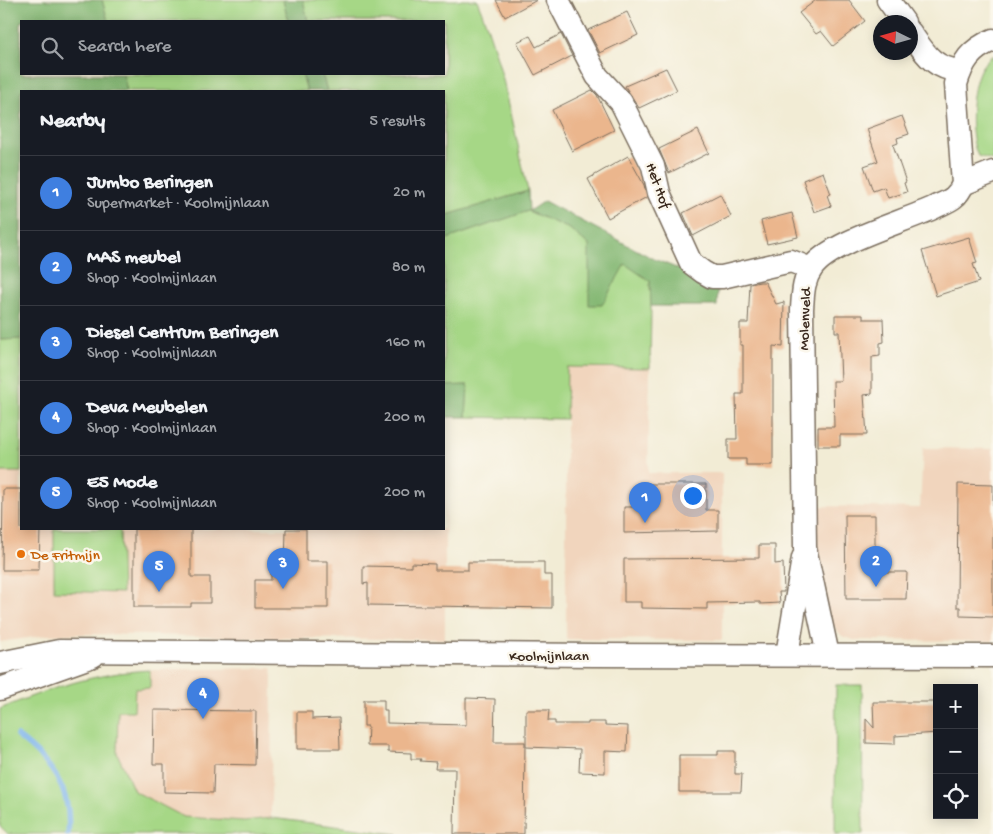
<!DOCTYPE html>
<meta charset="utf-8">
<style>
:root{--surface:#171b24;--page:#20242c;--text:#f1f3f6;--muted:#9ea1a6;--line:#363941;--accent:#0b8043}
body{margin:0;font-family:"Gochi Hand",sans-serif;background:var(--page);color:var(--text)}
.controls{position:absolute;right:15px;bottom:15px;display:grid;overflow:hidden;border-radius:0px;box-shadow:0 2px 12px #0003}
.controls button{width:45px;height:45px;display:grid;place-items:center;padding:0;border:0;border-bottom:1px solid var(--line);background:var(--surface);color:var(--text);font:25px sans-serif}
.compass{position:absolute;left:873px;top:15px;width:45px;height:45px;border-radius:50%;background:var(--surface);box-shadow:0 2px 12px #0003;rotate:275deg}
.you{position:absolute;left:692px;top:495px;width:18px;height:18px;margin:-12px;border:4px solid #fff;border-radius:50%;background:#1a73e8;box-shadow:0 0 0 8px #1a73e833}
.badge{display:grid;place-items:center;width:32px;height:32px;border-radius:50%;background:var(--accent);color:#fff;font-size:16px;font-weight:700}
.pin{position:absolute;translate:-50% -41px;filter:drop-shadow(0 1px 2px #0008)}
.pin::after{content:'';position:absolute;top:26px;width:18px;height:15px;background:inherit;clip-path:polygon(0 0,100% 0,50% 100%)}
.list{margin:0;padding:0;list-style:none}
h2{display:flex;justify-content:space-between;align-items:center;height:65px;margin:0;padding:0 20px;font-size:21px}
h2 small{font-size:16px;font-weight:400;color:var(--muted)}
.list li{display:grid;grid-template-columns:32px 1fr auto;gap:15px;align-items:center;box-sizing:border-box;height:75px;padding:0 20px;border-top:1px solid var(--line)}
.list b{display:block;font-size:19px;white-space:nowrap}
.list p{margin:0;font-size:16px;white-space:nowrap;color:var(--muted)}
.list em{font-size:16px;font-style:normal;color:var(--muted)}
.icon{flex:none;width:28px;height:28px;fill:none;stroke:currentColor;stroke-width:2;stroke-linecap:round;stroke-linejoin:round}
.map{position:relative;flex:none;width:993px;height:834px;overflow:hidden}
.search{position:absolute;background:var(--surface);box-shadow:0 2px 12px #0003;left:20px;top:20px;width:425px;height:55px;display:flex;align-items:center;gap:12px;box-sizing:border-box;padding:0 18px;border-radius:0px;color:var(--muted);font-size:19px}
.panel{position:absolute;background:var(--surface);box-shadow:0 2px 12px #0003;left:20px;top:90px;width:425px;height:440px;border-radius:0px}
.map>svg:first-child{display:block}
.built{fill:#f1d5bd}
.green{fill:#a6d786;stroke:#708052}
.forest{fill:#84b873;stroke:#607148}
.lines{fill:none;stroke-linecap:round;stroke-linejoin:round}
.stream{stroke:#7cb4ec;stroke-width:5.5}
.building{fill:#ebb68d}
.minor-casing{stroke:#7b6e5e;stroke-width:25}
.minor{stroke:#fff;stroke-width:22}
.food-dot{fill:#e8710a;stroke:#fbf7ec;stroke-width:2}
.labels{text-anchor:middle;stroke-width:5;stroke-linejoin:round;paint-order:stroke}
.street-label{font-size:15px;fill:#3b2a1e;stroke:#fbf7ec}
.food-label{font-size:15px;fill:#c56008;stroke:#fbf7ec;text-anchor:start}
</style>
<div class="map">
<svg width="993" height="834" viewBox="0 0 993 834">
<rect width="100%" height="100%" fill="#fbf7ec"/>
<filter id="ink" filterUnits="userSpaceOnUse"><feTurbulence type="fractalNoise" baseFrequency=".02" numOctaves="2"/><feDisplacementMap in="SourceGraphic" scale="10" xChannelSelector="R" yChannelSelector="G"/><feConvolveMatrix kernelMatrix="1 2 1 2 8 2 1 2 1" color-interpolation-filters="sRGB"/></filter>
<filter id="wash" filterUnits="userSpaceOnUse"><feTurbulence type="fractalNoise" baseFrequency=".0096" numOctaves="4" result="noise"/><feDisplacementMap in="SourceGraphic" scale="20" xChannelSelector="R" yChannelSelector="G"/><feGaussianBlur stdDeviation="1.12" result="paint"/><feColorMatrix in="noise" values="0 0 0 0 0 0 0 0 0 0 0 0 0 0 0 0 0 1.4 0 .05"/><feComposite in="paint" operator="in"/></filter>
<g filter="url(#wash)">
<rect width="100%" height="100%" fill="#f2ecd5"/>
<!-- built -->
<g class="built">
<polygon points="566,367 650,368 648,473 722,473 722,640 566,639"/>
<polygon points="444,417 445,417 445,639 239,638 207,636 85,634 48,635 0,642 0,472 21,472 21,529 54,529 54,591 122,592 120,529 444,529"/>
<polygon points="923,448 993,449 993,641 854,640 842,636 832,624 822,593 814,506 920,508"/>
<polygon points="272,668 271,818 244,821 184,817 134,791 117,754 118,710 135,689 150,688 150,670"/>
</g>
<!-- green -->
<g class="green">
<polygon points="102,0 283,0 288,21 108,21"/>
<path d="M303,0H477C503,63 513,125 528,191L444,216V91H327L322,74H444V21H308Z"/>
<path d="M993,55V160L978,156C968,136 970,91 980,70C983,64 988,59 993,55Z"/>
<polygon points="123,74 302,74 307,91 127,91"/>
<polygon points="528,211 570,229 589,245 602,304 625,263 650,281 651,306 650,368 567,367 566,419 466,417 468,385 444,386 444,240"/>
<polygon points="21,339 21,472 0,472 0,340"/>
<polygon points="54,529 120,529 122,593 54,591"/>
<path d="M150,670V688L135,689L134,711H118L117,753L134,791L184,817L244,821L271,818L398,834H8L0,826V709C50,688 95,673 150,670Z"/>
<polygon points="836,685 862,685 863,834 835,834"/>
</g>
<!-- forest -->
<g class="forest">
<polygon points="0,0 102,0 108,21 21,21 21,74 123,74 127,91 21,91 21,339 0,340"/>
<polygon points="283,0 303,0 308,21 288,21"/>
<polygon points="302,74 322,74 327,91 307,91"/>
<polygon points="528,191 529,211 544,201 654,259 718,285 717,306 651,306 650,281 625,264 602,305 589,305 589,245 570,229 528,211 444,240 444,216"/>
<polygon points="468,385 466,417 444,417 444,386"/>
</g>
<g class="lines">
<!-- stream -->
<path class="stream" d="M17,736C50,761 73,789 68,834"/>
</g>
<g id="blocks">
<!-- building -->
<g class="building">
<polygon points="496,0 537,0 505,17"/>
<polygon points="816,0 849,0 865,21 833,46 821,31 816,34 799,13"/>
<polygon points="627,12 638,35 600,53 588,30"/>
<polygon points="561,34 572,56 535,75 517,42 530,36 536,47"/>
<polygon points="666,68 677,90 639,108 625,86"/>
<polygon points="592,90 597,95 614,130 572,151 552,110"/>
<polygon points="902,116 909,134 897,138 898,143 893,145 906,182 904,183 907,192 888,198 884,187 873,191 864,166 878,161 867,129"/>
<polygon points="698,130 709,153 669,173 659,149"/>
<polygon points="628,156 644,185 647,197 608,218 588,179"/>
<polygon points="823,172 831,194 827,195 831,206 814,212 803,180"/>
<polygon points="720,194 731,216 693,236 683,213"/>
<polygon points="792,213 798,237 767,244 761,221"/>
<polygon points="969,237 977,263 973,264 979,282 936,296 922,251"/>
<polygon points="760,282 765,282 776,304 784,302 783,347 773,346 773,465 746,465 746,459 728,459 728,439 737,439 736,394 743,394 743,345 740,345 740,323 748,323 750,284"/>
<polygon points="835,315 863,315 863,319 883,319 884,342 880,343 880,356 872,357 872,394 864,395 867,435 840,435 840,446 818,446 818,427 834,427 833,381 841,381 839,332 835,332"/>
<polygon points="641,484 706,484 706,510 718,510 718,531 624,533 624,507 634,507 634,491 642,491"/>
<polygon points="958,484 993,485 993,617 960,616 960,607 957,607"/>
<polygon points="3,489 21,489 21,529 40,529 39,570 2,570"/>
<polygon points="845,515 875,515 875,572 907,572 906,599 846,599"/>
<polygon points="134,529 191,529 191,577 210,577 210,603 191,603 191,607 134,607"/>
<polygon points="286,529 306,529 306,561 328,561 328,608 255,608 255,580 271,580 271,568 285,568"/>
<polygon points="759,545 775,545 775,564 783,563 784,592 779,592 780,603 760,604 760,602 707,603 707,609 641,608 641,602 624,602 624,559 759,558"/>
<polygon points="468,562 544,562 544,575 552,575 552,608 368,605 368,583 363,584 363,566 411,567 411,563 435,564 435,570 468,570"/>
<polygon points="466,698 495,699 494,742 525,742 524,834 454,834 455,769 435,769 436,762 420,761 421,759 411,759 411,753 388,752 388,746 367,746 368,726 364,726 364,700 384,700 384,710 387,710 387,723 466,725"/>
<polygon points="873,702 937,702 937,733 895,736 895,744 866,743 866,719 874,728"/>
<polygon points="154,710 256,711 255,765 214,764 213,793 164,792 164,764 153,764"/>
<polygon points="526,710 549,710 548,721 555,721 555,724 588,724 588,722 605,722 605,725 628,726 627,752 605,751 605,773 579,772 580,749 526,747"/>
<polygon points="297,712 312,712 312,719 339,718 340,749 297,749"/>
<polygon points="718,751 735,751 735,774 742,774 741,792 679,792 679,755 718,755"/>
</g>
</g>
</g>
<g filter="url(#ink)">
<use href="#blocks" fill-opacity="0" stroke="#7b6e5e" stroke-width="1"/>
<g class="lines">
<defs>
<g id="minor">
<polyline points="558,0 597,76 621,102 653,166 659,193 691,263 703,272 712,277 722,277 791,261 811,269"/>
<polyline points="888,0 904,22"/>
<path d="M910,32C925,53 932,68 960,71"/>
<polyline points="963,184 993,172"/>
<polyline points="787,655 803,558"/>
<path d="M828,655L805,548L802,309C803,294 803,280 812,268C830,242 904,222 935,207C948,201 957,199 963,184L956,84C963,61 970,50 993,40"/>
<polyline points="0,663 59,651 594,655 993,656"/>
<polyline points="0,689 93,656"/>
</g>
</defs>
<!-- minor casing -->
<use href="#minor" class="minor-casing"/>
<!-- minor -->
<use href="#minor" class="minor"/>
</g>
</g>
<!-- markers -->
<circle class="food-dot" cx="21" cy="554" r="5"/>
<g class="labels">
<!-- street labels -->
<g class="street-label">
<text transform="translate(659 185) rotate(70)" y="5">Het Hof</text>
<text transform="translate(804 319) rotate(-88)" y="5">Molenveld</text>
<text x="549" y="660">Koolmijnlaan</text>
</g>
<!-- food labels -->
<g class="food-label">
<text x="31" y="559">De Fritmijn</text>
</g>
</g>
</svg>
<div class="controls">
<button>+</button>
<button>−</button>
<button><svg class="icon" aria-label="locate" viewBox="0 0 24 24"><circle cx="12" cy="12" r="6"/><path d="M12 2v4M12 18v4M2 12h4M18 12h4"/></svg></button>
</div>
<svg class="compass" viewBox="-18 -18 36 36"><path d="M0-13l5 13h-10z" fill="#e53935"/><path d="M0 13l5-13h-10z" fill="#9ea1a6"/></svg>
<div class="you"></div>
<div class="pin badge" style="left:645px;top:523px;background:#3f7fe0">1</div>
<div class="pin badge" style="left:876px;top:587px;background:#3f7fe0">2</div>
<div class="pin badge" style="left:283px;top:589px;background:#3f7fe0">3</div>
<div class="pin badge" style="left:203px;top:719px;background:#3f7fe0">4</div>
<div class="pin badge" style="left:159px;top:592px;background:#3f7fe0">5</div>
<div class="search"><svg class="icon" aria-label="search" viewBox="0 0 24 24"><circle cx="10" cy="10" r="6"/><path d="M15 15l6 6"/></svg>Search here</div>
<section class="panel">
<h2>Nearby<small>5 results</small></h2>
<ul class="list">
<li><span class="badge" style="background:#3f7fe0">1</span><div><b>Jumbo Beringen</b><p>Supermarket · Koolmijnlaan</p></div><em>20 m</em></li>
<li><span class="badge" style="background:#3f7fe0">2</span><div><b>MAS meubel</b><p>Shop · Koolmijnlaan</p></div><em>80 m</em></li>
<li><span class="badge" style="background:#3f7fe0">3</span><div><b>Diesel Centrum Beringen</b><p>Shop · Koolmijnlaan</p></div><em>160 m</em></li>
<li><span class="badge" style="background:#3f7fe0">4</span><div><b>Deva Meubelen</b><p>Shop · Koolmijnlaan</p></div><em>200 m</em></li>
<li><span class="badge" style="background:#3f7fe0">5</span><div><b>E5 Mode</b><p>Shop · Koolmijnlaan</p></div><em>200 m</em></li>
</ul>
</section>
</div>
